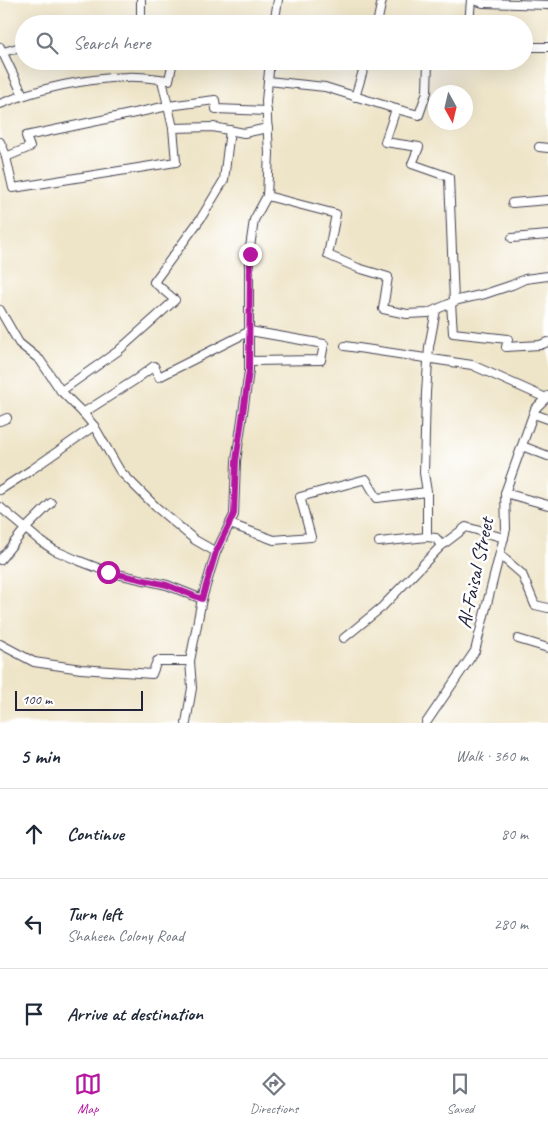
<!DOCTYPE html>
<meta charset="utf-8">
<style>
:root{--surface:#fff;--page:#f6f6f7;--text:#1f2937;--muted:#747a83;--line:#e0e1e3;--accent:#b5179e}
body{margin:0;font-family:Caveat,sans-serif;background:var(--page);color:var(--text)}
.compass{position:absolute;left:428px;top:85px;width:45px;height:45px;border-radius:50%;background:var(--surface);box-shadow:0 5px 20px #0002;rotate:172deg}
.scale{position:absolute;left:15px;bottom:12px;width:128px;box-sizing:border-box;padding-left:5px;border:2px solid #22223b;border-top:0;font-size:14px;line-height:18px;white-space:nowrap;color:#22223b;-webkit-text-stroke:4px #fff;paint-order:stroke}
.stop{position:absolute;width:15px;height:15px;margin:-11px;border:4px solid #b5179e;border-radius:50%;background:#fff}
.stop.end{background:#b5179e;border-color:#fff;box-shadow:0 1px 5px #0008}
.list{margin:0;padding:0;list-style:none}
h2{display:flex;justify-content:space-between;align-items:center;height:65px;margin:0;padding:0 20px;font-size:21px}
h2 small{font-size:16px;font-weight:400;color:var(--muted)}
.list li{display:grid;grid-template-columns:32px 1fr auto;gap:15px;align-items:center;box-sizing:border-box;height:90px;padding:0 20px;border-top:1px solid var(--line)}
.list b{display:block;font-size:19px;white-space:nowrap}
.list p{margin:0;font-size:16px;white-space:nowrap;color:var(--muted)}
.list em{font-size:16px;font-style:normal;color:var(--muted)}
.icon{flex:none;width:28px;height:28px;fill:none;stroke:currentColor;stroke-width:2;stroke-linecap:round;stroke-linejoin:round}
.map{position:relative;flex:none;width:548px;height:723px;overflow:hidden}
.search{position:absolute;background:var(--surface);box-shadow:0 5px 20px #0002;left:15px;right:15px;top:15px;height:55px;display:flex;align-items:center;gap:12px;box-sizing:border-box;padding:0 18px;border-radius:28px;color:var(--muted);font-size:19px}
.sheet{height:335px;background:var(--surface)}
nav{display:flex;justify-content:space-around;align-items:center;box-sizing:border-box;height:70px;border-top:1px solid var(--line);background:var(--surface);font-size:14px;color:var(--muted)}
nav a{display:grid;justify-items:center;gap:2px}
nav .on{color:var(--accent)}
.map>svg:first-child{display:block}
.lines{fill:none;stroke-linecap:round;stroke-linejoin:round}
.minor-casing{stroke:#413f50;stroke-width:10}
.minor{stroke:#fff;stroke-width:8}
.route{stroke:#b5179e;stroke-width:6}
.labels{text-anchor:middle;stroke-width:5;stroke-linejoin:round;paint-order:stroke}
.street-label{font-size:21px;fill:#22223b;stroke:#fff}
</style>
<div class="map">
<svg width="548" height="723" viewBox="0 0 548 723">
<rect width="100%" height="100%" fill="#fff"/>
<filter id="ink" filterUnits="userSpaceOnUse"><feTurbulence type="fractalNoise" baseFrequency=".02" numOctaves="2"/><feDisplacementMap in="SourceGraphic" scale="10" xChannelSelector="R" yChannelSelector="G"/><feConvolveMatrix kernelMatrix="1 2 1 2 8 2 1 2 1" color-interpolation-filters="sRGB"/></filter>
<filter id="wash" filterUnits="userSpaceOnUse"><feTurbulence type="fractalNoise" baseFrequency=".0096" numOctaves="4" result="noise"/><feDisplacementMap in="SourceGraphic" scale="20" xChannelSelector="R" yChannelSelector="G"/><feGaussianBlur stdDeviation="1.12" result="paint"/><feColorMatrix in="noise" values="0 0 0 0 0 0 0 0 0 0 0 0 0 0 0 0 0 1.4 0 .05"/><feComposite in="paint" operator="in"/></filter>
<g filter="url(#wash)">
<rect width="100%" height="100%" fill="#eee4c7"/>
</g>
<g filter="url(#ink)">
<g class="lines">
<defs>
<g id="minor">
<polyline points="474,0 483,3 548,5"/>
<polyline points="141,24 141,0"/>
<polyline points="274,24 278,0"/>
<polyline points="377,24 382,0"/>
<polyline points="469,24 471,0"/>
<polyline points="0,47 23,95"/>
<polyline points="524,47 548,47"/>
<polyline points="0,53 24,46"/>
<polyline points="162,80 173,128"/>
<polyline points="268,81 325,87 396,109 385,142 419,147 412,164 449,177 454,301"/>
<polyline points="355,97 366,61"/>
<path d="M0,104C40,88 84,79 127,77C141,76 155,79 169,80L173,61"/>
<polyline points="396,109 419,115 427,92 428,61"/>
<polyline points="0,142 5,153 13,188 176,162 173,128 213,127 244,133 268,128"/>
<polyline points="539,147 548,148"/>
<polyline points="6,157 30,147 26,136 168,106 215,100 216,109 267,111"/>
<polyline points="267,196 336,214 328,255 358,268 388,277 383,309 407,314 428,313 458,300 485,294 512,285 525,279 548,276"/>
<polyline points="512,203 548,200"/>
<polyline points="512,238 548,235"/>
<polyline points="451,303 453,333 508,339 506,347 540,345 548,342"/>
<polyline points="0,310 19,343 40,360 61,391 83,413 94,426 120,471 156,507 195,540 216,552"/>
<polyline points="345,346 472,365 546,398"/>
<polyline points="61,391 118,351 175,300 154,282 201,218 224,180 230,130"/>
<polyline points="83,413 135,380 154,366 159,377 250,331 324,344 321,360 249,361"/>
<polyline points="534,414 548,419"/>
<polyline points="0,421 7,418"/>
<polyline points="522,446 548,456"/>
<polyline points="0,490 31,470 94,426"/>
<polyline points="427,492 427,537 436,538 441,546"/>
<polyline points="505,493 548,505"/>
<polyline points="0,507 39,540 54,550 77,560 108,572 167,585 202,599"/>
<polyline points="230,524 274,540 311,537 300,497 366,479 377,498 427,492 424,473 426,393 429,347 436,310"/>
<polyline points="379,542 427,537"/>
<polyline points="500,555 522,574 535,605 548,608"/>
<polyline points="0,560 25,529 51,503"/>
<polyline points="344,638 382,607 441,546 466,527 504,538"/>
<polyline points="518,639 548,648"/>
<polyline points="0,644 34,662 81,669 152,674 157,661 190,661"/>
<polyline points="186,723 192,688 190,661 202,599 216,552 234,515 236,461 249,371 249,254 254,220 267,196 269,153 266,101 270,61"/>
<polyline points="426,723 475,651 506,529 505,493 535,409 548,396"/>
</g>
</defs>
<!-- minor casing -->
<use href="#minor" class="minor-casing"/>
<!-- minor -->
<use href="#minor" class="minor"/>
</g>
</g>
<g class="lines" filter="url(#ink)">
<!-- route -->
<polyline class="route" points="108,572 167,585 202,599 216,552 234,514 236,461 249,371 250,254"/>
</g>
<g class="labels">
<!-- street labels -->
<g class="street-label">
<text transform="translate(475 573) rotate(-78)" y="7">Al-Faisal Street</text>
</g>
</g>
</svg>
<svg class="compass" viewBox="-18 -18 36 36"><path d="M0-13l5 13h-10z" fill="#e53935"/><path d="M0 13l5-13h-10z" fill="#747a83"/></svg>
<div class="scale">100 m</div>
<div class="stop" style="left:108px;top:572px"></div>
<div class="stop end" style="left:250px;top:254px"></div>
<div class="search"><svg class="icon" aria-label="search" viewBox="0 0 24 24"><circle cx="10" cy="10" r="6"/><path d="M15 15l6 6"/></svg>Search here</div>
</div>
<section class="sheet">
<h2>5 min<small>Walk · 360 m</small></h2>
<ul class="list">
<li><svg class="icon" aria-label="ahead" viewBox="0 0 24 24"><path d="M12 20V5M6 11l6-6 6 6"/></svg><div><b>Continue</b></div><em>80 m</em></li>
<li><svg class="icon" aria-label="left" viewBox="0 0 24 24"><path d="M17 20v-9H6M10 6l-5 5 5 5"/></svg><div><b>Turn left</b><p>Shaheen Colony Road</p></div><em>280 m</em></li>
<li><svg class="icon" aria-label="arrive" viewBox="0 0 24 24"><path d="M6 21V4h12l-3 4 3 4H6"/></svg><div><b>Arrive at destination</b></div></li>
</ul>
</section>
<nav>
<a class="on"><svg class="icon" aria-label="map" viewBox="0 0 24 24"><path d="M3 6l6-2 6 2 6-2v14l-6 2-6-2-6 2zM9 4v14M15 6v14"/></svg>Map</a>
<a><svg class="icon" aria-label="directions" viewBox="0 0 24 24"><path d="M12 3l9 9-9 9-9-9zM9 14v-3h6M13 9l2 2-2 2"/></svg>Directions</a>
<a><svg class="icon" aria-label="saved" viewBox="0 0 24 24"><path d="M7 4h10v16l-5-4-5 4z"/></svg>Saved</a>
</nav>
